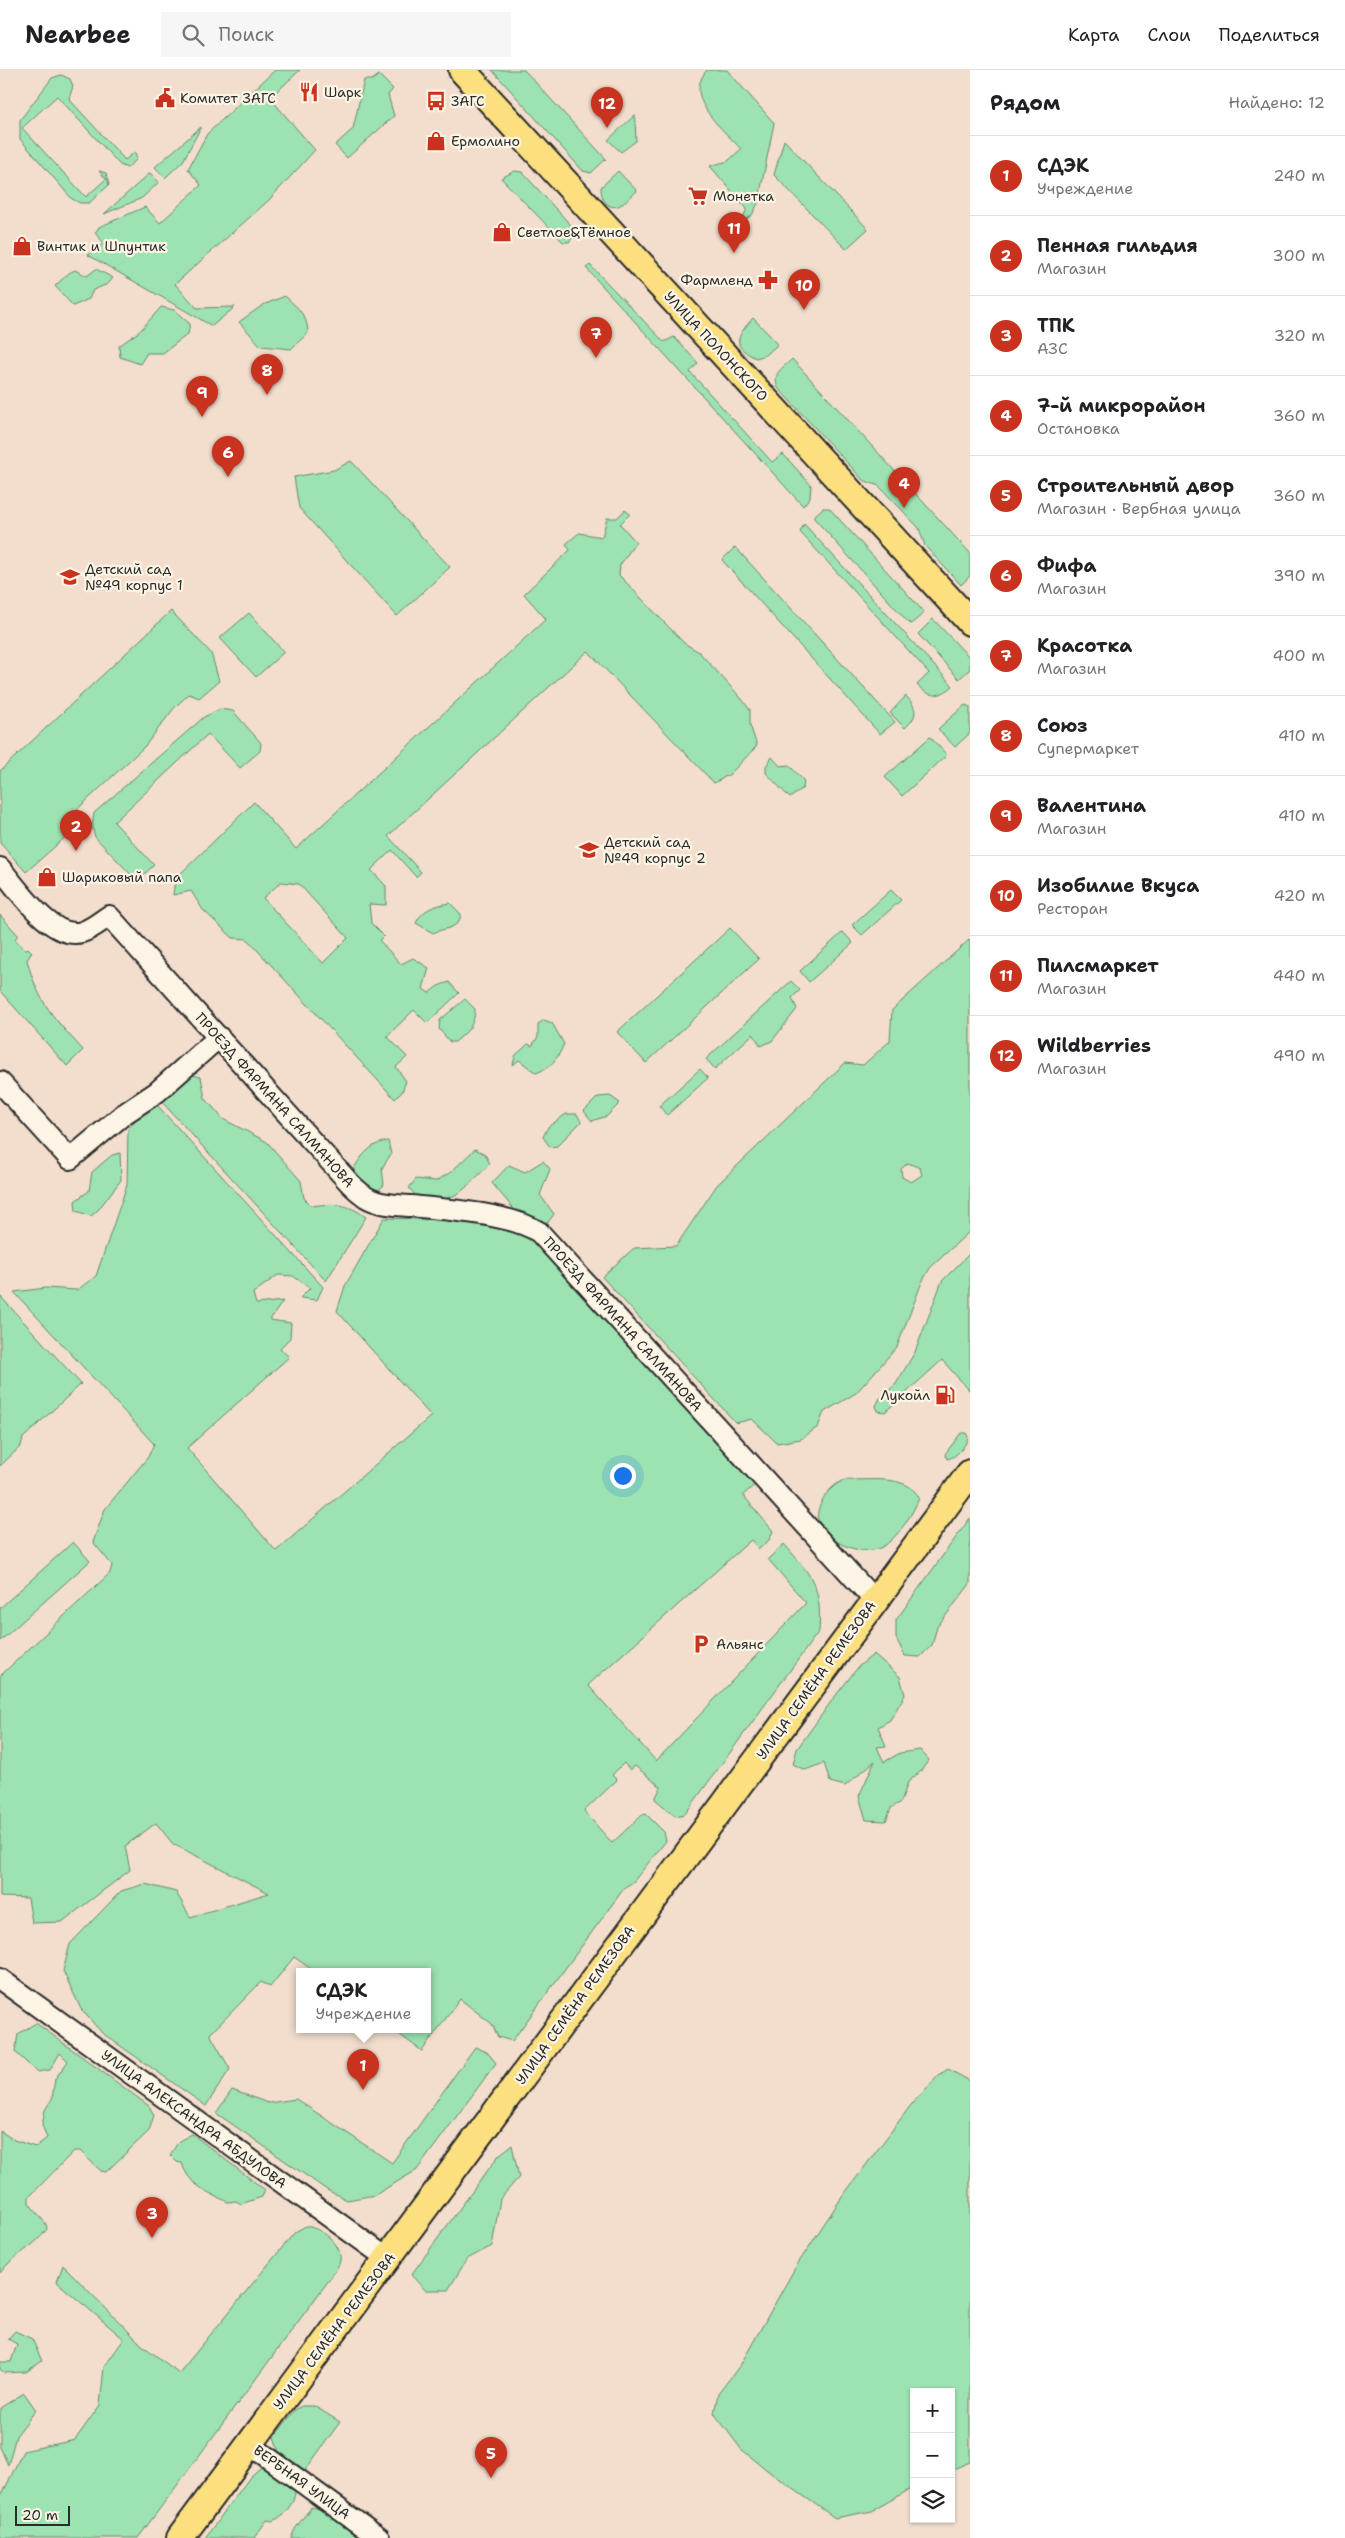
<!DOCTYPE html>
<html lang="ru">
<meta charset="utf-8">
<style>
:root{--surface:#fff;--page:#f6f6f6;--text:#202124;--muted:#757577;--line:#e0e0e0;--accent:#c8321e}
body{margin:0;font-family:"Shantell Sans",sans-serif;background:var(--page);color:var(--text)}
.controls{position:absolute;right:15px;bottom:15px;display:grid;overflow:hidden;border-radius:0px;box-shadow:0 1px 4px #0004}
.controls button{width:45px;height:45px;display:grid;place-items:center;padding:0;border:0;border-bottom:1px solid var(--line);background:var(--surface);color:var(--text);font:25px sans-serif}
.scale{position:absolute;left:15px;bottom:12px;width:55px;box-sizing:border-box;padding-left:5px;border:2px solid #2b2b2b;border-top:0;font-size:14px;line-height:18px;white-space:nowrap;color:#2b2b2b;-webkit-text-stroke:4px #fcf5e5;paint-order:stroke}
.you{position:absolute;left:622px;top:1405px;width:18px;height:18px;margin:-12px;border:4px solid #fff;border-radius:50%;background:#1a73e8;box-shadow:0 0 0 8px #1a73e833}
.badge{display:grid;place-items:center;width:32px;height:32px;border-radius:50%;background:var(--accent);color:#fff;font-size:16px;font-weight:700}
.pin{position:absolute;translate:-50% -41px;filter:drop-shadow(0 1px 2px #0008)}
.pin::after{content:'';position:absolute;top:26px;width:18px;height:15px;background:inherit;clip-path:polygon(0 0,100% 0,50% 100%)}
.popup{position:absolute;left:296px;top:1898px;width:135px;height:65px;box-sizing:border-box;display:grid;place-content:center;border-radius:0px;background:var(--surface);filter:drop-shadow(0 1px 4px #0005);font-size:16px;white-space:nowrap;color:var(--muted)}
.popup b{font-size:19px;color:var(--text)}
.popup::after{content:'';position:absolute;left:50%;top:100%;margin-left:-10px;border:10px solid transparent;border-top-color:var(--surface)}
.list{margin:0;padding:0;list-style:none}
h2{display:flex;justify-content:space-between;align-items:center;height:65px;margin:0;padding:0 20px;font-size:21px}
h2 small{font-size:16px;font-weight:400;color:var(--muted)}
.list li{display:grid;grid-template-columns:32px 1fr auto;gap:15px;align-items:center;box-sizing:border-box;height:80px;padding:0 20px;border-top:1px solid var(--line)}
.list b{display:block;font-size:19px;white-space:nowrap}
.list p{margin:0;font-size:16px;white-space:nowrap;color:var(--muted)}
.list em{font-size:16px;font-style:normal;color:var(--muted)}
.icon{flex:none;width:28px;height:28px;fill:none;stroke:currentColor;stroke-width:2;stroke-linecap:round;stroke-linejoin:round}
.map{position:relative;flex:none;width:970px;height:2468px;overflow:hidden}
header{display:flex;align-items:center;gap:30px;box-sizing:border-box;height:70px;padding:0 25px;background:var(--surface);border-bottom:1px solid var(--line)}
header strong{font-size:24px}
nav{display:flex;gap:28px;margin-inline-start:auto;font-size:18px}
.search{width:350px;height:45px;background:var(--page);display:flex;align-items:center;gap:12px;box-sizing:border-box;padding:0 18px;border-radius:0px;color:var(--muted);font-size:19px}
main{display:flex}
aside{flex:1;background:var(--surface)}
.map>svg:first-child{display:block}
.green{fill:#9ce3b1;stroke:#64876e;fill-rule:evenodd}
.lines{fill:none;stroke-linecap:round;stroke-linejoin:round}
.minor-casing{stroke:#2b2b2b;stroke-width:24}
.major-casing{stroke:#2b2b2b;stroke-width:30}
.minor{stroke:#fcf5e5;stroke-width:20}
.major{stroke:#fce080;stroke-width:26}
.labels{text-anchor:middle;stroke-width:4.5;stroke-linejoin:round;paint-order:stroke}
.poi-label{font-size:14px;fill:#2b2b2b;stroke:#fcf5e5;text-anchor:start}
.street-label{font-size:14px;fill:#2b2b2b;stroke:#fcf5e5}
</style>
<header>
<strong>Nearbee</strong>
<div class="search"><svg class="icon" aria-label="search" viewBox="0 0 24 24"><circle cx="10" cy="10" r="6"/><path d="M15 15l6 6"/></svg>Поиск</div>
<nav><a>Карта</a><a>Слои</a><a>Поделиться</a></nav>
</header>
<main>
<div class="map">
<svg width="970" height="2468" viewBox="0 0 970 2468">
<rect width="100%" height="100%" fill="#f3decd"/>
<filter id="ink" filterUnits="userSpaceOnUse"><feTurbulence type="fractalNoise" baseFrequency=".02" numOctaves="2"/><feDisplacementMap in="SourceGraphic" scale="10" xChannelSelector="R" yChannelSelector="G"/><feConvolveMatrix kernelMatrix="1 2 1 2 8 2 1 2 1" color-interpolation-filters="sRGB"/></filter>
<g filter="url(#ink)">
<!-- green -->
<g class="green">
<polygon points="275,0 300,0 270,28 315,80 269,130 175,214 197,238 235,237 212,256 88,185 104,173 95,163 99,157 145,137 160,153 201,115 188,99 207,64"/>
<polygon points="492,0 524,0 606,89 591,103 583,101"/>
<path d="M707,0H727L774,53L758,133L752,145L740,154L747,139L710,96L728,91L741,79C723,59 682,28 707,0Z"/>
<polygon points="61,5 70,9 73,16 69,29 125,90 135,82 137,89 127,98 120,95 57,26 22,58 86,127 106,109 99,101 106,103 109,115 89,133 80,133 72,129 20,69 20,50 52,8"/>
<polygon points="379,5 393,19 388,25 394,46 347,88 335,75 353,59 364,10 372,10"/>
<polygon points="635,45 636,71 621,82 608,70"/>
<polygon points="201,57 183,91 165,108 155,97"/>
<polygon points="784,70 868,159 846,179 774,105"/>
<polygon points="515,101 522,102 577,162 569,172 563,172 501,108"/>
<path d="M618,101L637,121C629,128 617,144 606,133C602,128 601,124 601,117Z"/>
<polygon points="150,103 159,112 142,128 104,144"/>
<polygon points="590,195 664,272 674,267 698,293 690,302 772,392 783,384 811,415 810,427 803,436 586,198"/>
<polygon points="96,199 113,208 108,214 93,220 89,229 73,236 55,216 69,203 75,200 87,206"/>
<path d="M285,226C297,237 308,246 308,263L291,279L261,276L239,252L263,235Z"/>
<polygon points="161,237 174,240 190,254 188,264 163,283 147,283 140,294 120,287 119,276 140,261"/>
<path d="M753,248L778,274L766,285L756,288C729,276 738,265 753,248Z"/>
<path d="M792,289L970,483V506L961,515L925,476L919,458L879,416L863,410L778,318C772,302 782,299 792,289Z"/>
<polygon points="351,391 450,497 397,546 299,438 294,407 334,400"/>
<polygon points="823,438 829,438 923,541 923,544 911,554 908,552 813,447"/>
<path d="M625,440L630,444L620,454L636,472L620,495L619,505L684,573L699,582L741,628L750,640V655L757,676L730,704L714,713L588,581L388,766L421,802L416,807L392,780L371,800L386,816V835L369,834L371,853L384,866L379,870L401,894L413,888L429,898L423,919L429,923L438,916L449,912L459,923L427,953L414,940L387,966L407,987L396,997L406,1011L402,1022L395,1029L247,869L233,868L203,840L191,821L173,825L175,809L254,732L296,779L546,549L524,524L570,480L566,474L579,463L602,467L607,448H617ZM281,812L299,814L348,868L323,893L263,828Z"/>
<path d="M804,454L953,616C939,628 930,628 917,615L929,603L800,462Z"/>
<polygon points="735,477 895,652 880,664 722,490"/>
<polygon points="171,541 211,583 219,611 199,628 189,624 175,637 145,676 69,747 68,765 26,802 0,773 0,701"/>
<polygon points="249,543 284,582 256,607 220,568"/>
<polygon points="933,549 970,588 970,599 959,609 918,564"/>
<path d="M906,626C918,639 918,646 905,658L890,643Z"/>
<polygon points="965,635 970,637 970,663 955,677 938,659"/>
<polygon points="220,639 233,641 261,673 260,681 240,698 208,664 114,752 154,795 137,811 95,767 92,756 94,743 204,647"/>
<polygon points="930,667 947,685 902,726 885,707"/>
<polygon points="772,687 780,696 789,695 804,711 803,718 790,728 766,703 766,696"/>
<polygon points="891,820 901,830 862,865 852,855"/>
<path d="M450,833L461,844C459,860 446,857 433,863L416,853C422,839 436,835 450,833Z"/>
<path d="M0,845L18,865L15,869L25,880L28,878L32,882L27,890C38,933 55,949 83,980L67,996L0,921Z"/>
<polygon points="730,858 759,889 646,993 617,962"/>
<polygon points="843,862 853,873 809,912 800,901"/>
<path d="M970,869V1161L930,1198L922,1212L897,1277L856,1323L824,1342L818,1357L801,1369L777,1373L752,1349L736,1353L602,1207L634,1178L676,1176L717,1115L845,993L863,995L890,971L892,940ZM908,1093L920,1098L922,1105L911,1112L902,1107L901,1099Z"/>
<polygon points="791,911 800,920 792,928 797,939 772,971 761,976 753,964 715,999 706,989"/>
<path d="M465,929L475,939C475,955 467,962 455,972H450L439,959L440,950Z"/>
<path d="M544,950L552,953L564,974C558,988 551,998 536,1003L519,990L513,995L515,986L528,974L532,976L538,967V954Z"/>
<polygon points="700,999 708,1008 667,1045 659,1036"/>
<path d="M189,1004L201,1007L205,1028L223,1049L267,1072L301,1111L304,1128L312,1136C334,1133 347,1133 366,1147L326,1211L161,1031Z"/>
<polygon points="610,1026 620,1033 607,1046 592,1051 584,1041 598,1027"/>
<path d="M157,1035L323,1217L317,1230L300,1228L310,1218L293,1206L278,1205L253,1223L256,1234L283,1231L270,1250L291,1253L290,1268L280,1278L289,1287L187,1378L276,1481L431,1346L337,1241L345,1216L384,1148L460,1150L524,1160L757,1413L743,1425L773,1461L769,1470L759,1479L751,1470L588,1615L656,1691L806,1533L768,1489L784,1474C812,1506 822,1516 819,1561L685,1744L675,1746L655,1729L661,1717L635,1696L630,1700L624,1693L612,1705L617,1710L584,1741L612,1773L642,1745L646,1744L664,1762L666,1771L633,1812L625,1817L512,1971L498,1967L492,1954L460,1929L422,1981L392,1959H427V1901H314L294,1887L270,1917L261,1912L210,1964L230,1999L206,2036L102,1963L81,1939L63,1901L70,1874L121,1821L145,1814L176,1822L190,1847L269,1823L173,1774L156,1753L125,1776L130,1800L62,1852L32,1853L28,1828L0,1827V1606L110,1503L112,1495L93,1472L105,1439L148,1387L154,1374L14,1222L46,1218L77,1220L96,1206L127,1115L128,1059L139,1045Z"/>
<polygon points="566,1044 577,1044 581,1052 557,1076 550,1077 543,1067 548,1057"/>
<path d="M388,1071L391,1084L382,1098L384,1115L376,1122L351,1104C359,1088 370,1073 388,1071Z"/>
<path d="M475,1079L485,1084L490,1094C463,1119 459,1133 420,1130L409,1118L416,1109L436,1111L451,1102Z"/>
<polygon points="120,1083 121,1110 98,1140 91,1146 76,1141 75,1131 89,1121 92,1102 112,1085"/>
<polygon points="543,1091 550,1099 540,1125 554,1144 546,1155 517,1143 492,1113 509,1095 525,1102"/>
<polygon points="970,1183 970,1321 942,1290 885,1342 878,1341 876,1336 880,1328 896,1314 915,1282 942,1211"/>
<polygon points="0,1226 81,1314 23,1368 21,1376 0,1396"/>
<path d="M961,1363H966L968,1367C966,1376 957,1387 947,1389L945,1384Z"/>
<path d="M845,1410C867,1411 908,1403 919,1428C914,1442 897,1469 882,1477C862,1488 825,1472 818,1449C816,1442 821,1433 824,1427C829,1420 836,1413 845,1410Z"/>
<polygon points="970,1448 970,1514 937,1557 932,1575 920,1587 905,1586 896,1568 896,1550"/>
<polygon points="73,1472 90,1491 0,1571 0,1538"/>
<polygon points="874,1584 900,1607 905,1625 890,1650 878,1657 886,1676 877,1677 884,1692 900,1683 920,1680 929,1690 920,1702 908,1712 901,1732 891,1738 886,1751 866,1750 859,1726 875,1691 845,1716 830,1712 824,1693 805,1700 793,1694 797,1679 833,1629 859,1596"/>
<path d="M36,1953L149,2036L154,2045L149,2061L106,2102L101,2101L80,2081H74L29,2127V2133L46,2154L47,2159C34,2178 13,2185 0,2203V2061L14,2070L35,2077L47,2068L42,2055L45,2040L52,2029L55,2009L68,1991L60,1983L50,2000L37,2002L15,1982L18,1964Z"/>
<polygon points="475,1977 487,1982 496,1993 417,2100 375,2125 347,2130 327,2120 216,2043 232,2020 268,2033 296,2029 392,2093"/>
<polygon points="948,1999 970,2011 970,2392 951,2400 951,2322 914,2322 914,2417 872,2441 835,2448 772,2404 741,2379 714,2343 718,2324 741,2294 795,2198 842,2127 911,2035 939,2005"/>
<path d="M192,2064L265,2120L262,2127L241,2134L236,2131L228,2132C209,2123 188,2115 182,2093L177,2092L170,2085L179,2071Z"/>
<polygon points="512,2075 519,2107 500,2129 492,2176 467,2189 448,2220 425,2220 411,2205 499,2085"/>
<path d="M306,2156C320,2158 343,2173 340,2191C339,2196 334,2202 332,2206L138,2468H0V2429L23,2381L75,2370L100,2335L104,2297L124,2269L57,2212L63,2195L142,2275L179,2303L295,2162Z"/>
<polygon points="15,2261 32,2269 42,2291 26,2302 4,2303 0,2299 0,2292 11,2292 17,2274 8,2269"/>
<polygon points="24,2323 36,2340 16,2366 8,2395 0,2377 0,2338"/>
<polygon points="302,2336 314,2336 340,2352 304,2402 279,2382 274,2367 296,2339"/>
<path d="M260,2398H267L295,2422C295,2433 283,2447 273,2451L267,2450L254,2468H205L250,2407Z"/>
<polygon points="311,2437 320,2439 360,2468 291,2468 295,2459"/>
</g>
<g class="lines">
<defs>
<g id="minor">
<path d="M0,798C18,819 52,871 82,862C92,859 101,851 109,846L346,1109C352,1116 359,1122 366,1127C379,1135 396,1135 411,1136C448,1140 509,1143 539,1162L875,1531"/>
<polyline points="0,1012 70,1089 124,1044 157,1022 219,967"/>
<polyline points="0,1909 388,2189"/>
<polyline points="249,2374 379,2468"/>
</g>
<g id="major">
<polyline points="462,0 970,552"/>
<polyline points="180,2468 970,1403"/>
</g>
</defs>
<!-- minor casing -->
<use href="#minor" class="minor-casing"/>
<!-- major casing -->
<use href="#major" class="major-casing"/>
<!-- minor -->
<use href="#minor" class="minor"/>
<!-- major -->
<use href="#major" class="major"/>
</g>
</g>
<!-- icons -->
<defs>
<symbol id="restaurant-bare" viewBox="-9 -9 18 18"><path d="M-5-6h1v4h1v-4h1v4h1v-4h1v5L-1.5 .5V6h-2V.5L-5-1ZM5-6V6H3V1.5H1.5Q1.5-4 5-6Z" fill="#c8321e" stroke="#fcf5e5" stroke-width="2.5" paint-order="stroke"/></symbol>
<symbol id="civic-bare" viewBox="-9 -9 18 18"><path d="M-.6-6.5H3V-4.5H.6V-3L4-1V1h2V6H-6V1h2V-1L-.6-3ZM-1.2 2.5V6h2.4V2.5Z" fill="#c8321e" stroke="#fcf5e5" stroke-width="2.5" paint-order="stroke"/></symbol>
<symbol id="bus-bare" viewBox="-9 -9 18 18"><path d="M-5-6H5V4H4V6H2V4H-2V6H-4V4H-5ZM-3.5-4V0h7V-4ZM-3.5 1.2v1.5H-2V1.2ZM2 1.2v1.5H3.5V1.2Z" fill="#c8321e" stroke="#fcf5e5" stroke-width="2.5" paint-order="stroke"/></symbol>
<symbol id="shop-bare" viewBox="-9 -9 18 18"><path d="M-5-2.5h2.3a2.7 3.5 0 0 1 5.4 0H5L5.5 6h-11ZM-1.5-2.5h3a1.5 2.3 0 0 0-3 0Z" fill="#c8321e" stroke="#fcf5e5" stroke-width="2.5" paint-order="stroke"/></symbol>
<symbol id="supermarket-bare" viewBox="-9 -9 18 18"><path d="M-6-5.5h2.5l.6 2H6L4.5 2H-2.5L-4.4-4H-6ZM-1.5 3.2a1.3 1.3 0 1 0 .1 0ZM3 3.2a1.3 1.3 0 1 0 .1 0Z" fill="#c8321e" stroke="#fcf5e5" stroke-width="2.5" paint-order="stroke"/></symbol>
<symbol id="pharmacy-bare" viewBox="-9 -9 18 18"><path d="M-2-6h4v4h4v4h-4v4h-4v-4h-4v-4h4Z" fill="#c8321e" stroke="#fcf5e5" stroke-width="2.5" paint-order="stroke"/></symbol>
<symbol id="school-bare" viewBox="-9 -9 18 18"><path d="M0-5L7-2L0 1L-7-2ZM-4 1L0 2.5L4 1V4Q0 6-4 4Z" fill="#c8321e" stroke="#fcf5e5" stroke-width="2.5" paint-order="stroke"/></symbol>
<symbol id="fuel-bare" viewBox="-9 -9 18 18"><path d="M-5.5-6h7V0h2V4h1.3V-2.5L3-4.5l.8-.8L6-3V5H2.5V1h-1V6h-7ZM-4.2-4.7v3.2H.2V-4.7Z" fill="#c8321e" stroke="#fcf5e5" stroke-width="2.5" paint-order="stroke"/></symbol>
<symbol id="parking-bare" viewBox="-9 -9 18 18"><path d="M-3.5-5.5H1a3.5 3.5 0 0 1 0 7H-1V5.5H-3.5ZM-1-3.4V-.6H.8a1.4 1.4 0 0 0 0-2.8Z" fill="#c8321e" stroke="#fcf5e5" stroke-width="2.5" paint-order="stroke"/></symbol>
</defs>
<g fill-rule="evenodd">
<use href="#restaurant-bare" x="295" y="8" width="28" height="28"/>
<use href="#civic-bare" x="151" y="14" width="28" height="28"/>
<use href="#bus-bare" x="422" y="17" width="28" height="28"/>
<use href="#shop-bare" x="422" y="57" width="28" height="28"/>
<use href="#supermarket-bare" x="684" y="112" width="28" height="28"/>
<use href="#shop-bare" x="488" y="148" width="28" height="28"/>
<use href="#shop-bare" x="8" y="162" width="28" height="28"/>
<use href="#pharmacy-bare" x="754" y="196" width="28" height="28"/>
<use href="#school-bare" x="56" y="493" width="28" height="28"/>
<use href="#school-bare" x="575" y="766" width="28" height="28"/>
<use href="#shop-bare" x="33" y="793" width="28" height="28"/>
<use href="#fuel-bare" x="931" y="1311" width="28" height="28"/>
<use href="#parking-bare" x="687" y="1560" width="28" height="28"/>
</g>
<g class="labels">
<!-- poi labels -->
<g class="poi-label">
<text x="324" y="27">Шарк</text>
<text x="180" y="33">Комитет ЗАГС</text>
<text x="451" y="36">ЗАГС</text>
<text x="451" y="76">Ермолино</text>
<text x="713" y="131">Монетка</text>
<text x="517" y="167">Светлое&amp;Тёмное</text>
<text x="37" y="181">Винтик и Шпунтик</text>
<text x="753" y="215" text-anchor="end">Фармленд</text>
<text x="85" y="504">Детский сад<tspan x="85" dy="16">№49 корпус 1</tspan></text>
<text x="604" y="777">Детский сад<tspan x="604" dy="16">№49 корпус 2</tspan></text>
<text x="62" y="812">Шариковый папа</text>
<text x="930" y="1330" text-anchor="end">Лукойл</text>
<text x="716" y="1579">Альянс</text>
</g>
<!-- street labels -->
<g class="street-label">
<text transform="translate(716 276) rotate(47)" y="5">УЛИЦА ПОЛОНСКОГО</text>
<text transform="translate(275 1030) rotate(48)" y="5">ПРОЕЗД ФАРМАНА САЛМАНОВА</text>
<text transform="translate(623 1254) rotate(48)" y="5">ПРОЕЗД ФАРМАНА САЛМАНОВА</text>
<text transform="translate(816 1610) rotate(-54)" y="5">УЛИЦА СЕМЁНА РЕМЕЗОВА</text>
<text transform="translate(575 1935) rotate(-54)" y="5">УЛИЦА СЕМЁНА РЕМЕЗОВА</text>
<text transform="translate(194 2049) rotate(36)" y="5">УЛИЦА АЛЕКСАНДРА АБДУЛОВА</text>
<text transform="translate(334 2261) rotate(-53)" y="5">УЛИЦА СЕМЁНА РЕМЕЗОВА</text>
<text transform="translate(302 2412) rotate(36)" y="5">ВЕРБНАЯ УЛИЦА</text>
</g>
</g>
</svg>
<div class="controls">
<button>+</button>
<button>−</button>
<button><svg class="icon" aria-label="layers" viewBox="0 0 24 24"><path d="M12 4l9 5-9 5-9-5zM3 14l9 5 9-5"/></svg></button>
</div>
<div class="scale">20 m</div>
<div class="you"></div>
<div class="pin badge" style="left:363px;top:2020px">1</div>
<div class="popup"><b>СДЭК</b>Учреждение</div>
<div class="pin badge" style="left:76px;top:781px">2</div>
<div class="pin badge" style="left:152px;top:2168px">3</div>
<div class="pin badge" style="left:904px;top:438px">4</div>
<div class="pin badge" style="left:491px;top:2408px">5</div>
<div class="pin badge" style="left:228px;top:407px">6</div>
<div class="pin badge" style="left:596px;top:288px">7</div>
<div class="pin badge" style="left:267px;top:325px">8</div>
<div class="pin badge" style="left:202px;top:347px">9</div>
<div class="pin badge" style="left:804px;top:240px">10</div>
<div class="pin badge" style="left:734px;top:183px">11</div>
<div class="pin badge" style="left:607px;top:58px">12</div>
</div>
<aside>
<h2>Рядом<small>Найдено: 12</small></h2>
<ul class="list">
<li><span class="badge">1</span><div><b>СДЭК</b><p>Учреждение</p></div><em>240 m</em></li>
<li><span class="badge">2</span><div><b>Пенная гильдия</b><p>Магазин</p></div><em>300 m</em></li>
<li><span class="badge">3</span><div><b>ТПК</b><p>АЗС</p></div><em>320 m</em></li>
<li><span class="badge">4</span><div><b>7-й микрорайон</b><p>Остановка</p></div><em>360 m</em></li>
<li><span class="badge">5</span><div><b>Строительный двор</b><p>Магазин · Вербная улица</p></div><em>360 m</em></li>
<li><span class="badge">6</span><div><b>Фифа</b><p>Магазин</p></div><em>390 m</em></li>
<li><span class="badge">7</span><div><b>Красотка</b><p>Магазин</p></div><em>400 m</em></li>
<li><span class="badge">8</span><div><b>Союз</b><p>Супермаркет</p></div><em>410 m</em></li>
<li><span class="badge">9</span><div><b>Валентина</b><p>Магазин</p></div><em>410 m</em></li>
<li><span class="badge">10</span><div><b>Изобилие Вкуса</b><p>Ресторан</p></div><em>420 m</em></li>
<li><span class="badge">11</span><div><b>Пилсмаркет</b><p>Магазин</p></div><em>440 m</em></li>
<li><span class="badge">12</span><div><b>Wildberries</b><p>Магазин</p></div><em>490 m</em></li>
</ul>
</aside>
</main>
